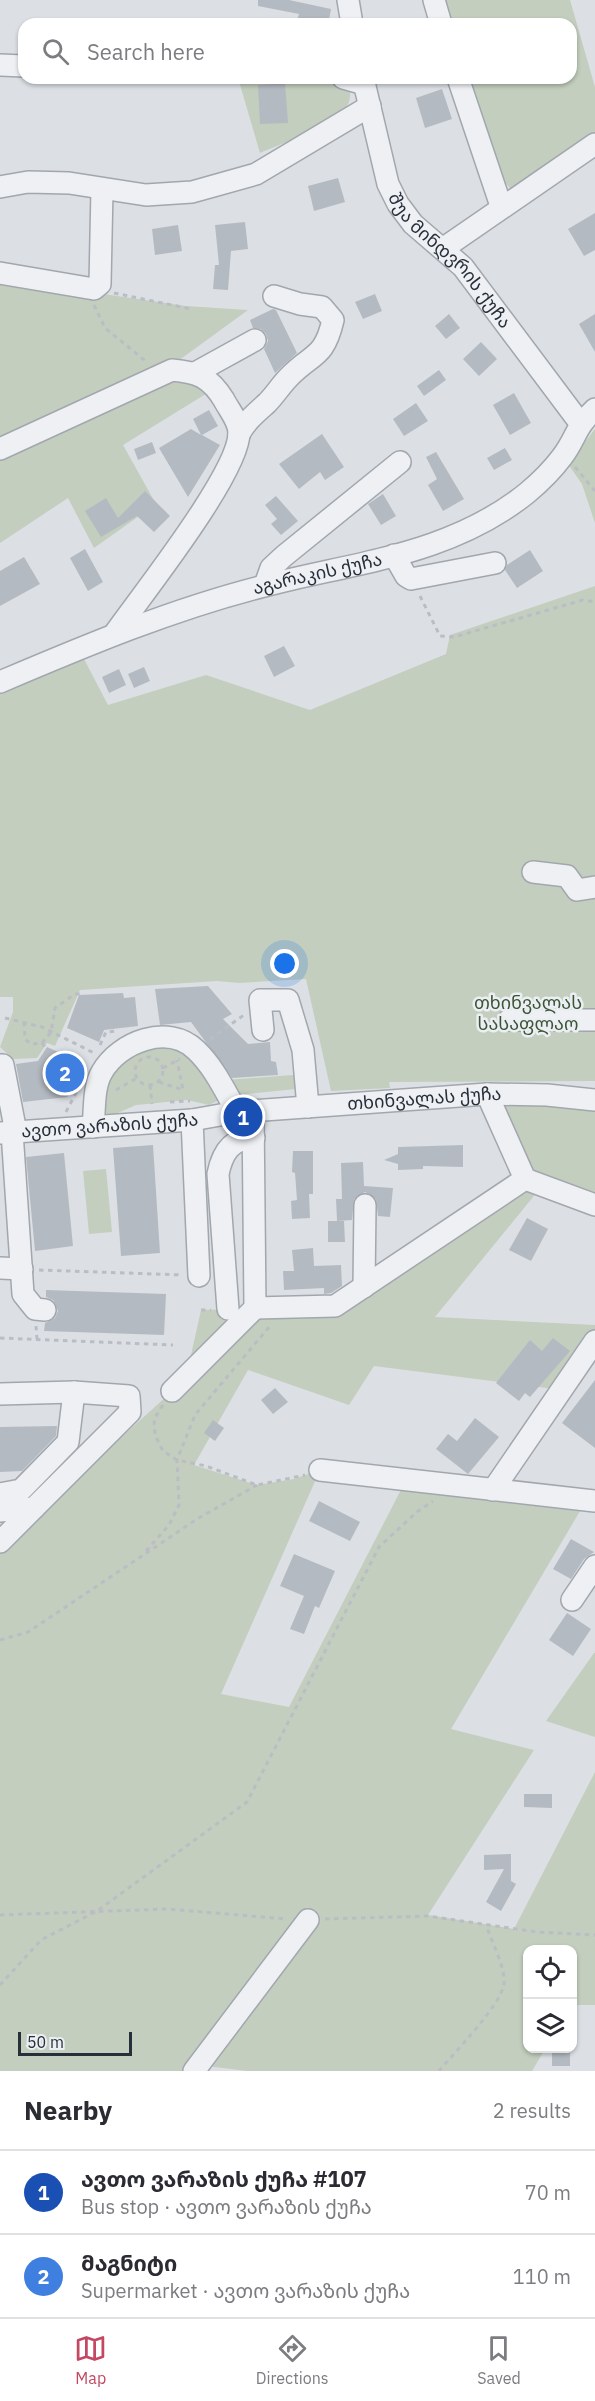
<!DOCTYPE html>
<meta charset="utf-8">
<style>
:root{--surface:#fff;--page:#f7f7f7;--text:#2b2b33;--muted:#7c7c81;--line:#e1e1e2;--accent:#c34862}
body{margin:0;font-family:"IBM Plex Sans","Noto Sans Georgian",sans-serif;background:var(--page);color:var(--text)}
.controls{position:absolute;right:18px;bottom:18px;display:grid;overflow:hidden;border-radius:12px;box-shadow:0 2px 4px #0004}
.controls button{width:54px;height:54px;display:grid;place-items:center;padding:0;border:0;border-bottom:2px solid var(--line);background:var(--surface);color:var(--text);font:30px sans-serif}
.scale{position:absolute;left:18px;bottom:15px;width:114px;box-sizing:border-box;padding-left:6px;border:3px solid #272f3a;border-top:0;font-size:16px;line-height:21px;white-space:nowrap;color:#272f3a;-webkit-text-stroke:4px #ebeff3;paint-order:stroke}
.you{position:absolute;left:285px;top:964px;width:21px;height:21px;margin:-15px;border:4px solid #fff;border-radius:50%;background:#1a73e8;box-shadow:0 0 0 9px #1a73e833}
.badge{display:grid;place-items:center;width:39px;height:39px;border-radius:50%;background:var(--accent);color:#fff;font-size:20px;font-weight:700}
.pin{position:absolute;translate:-50% -50%;border:3px solid #fff;box-shadow:0 2px 6px #0006}
.list{margin:0;padding:0;list-style:none}
h2{display:flex;justify-content:space-between;align-items:center;height:78px;margin:0;padding:0 24px;font-size:26px}
h2 small{font-size:20px;font-weight:400;color:var(--muted)}
.list li{display:grid;grid-template-columns:39px 1fr auto;gap:18px;align-items:center;box-sizing:border-box;height:84px;padding:0 24px;border-top:2px solid var(--line)}
.list b{display:block;font-size:22px;white-space:nowrap}
.list p{margin:0;font-size:20px;white-space:nowrap;color:var(--muted)}
.list em{font-size:20px;font-style:normal;color:var(--muted)}
.icon{flex:none;width:33px;height:33px;fill:none;stroke:currentColor;stroke-width:2;stroke-linecap:round;stroke-linejoin:round}
.map{position:relative;flex:none;width:595px;height:2071px;overflow:hidden}
.search{position:absolute;background:var(--surface);box-shadow:0 2px 4px #0004;left:18px;right:18px;top:18px;height:66px;display:flex;align-items:center;gap:15px;box-sizing:border-box;padding:0 21px;border-radius:18px;color:var(--muted);font-size:22px}
.sheet{height:246px;background:var(--surface)}
nav{display:flex;justify-content:space-around;align-items:center;box-sizing:border-box;height:84px;border-top:2px solid var(--line);background:var(--surface);font-size:16px;color:var(--muted)}
nav a{display:grid;justify-items:center;gap:3px}
nav .on{color:var(--accent)}
.map>svg:first-child{display:block}
.green{fill:#c3cebe}
.building{fill:#b4bac1}
.lines{fill:none;stroke-linecap:round;stroke-linejoin:round}
.minor-casing{stroke:#a2a7ae;stroke-width:24}
.path{stroke:#babec4;stroke-width:3;stroke-dasharray:4.5 4.5;stroke-linecap:butt}
.minor{stroke:#eef0f4;stroke-width:21}
.labels{text-anchor:middle;stroke-width:5;stroke-linejoin:round;paint-order:stroke}
.street-label{font-size:18px;fill:#272f3a;stroke:#ebeff3}
.park-label{font-size:18px;fill:#3d5535;stroke:#ebeff3}
</style>
<div class="map">
<svg width="595" height="2071" viewBox="0 0 595 2071">
<rect width="100%" height="100%" fill="#dce0e5"/>
<!-- green -->
<g class="green">
<polygon points="443,0 570,0 595,87 595,134 510,188 495,172 465,78 571,78 571,24 447,24"/>
<path d="M238,78H340L350,87C350,93 351,100 347,106C335,126 282,143 260,153Z"/>
<polygon points="0,279 186,306 248,310 167,369 209,392 123,445 156,504 94,548 68,498 0,543"/>
<polygon points="595,429 595,523 582,484 568,464"/>
<polygon points="595,586 595,1081 389,1082 390,1088 331,1091 306,979 239,983 217,981 80,990 55,1046 47,1043 37,1058 13,1059 0,1047 13,1012 13,997 0,997 0,692 84,659 108,705 206,675 310,710 446,654 450,635"/>
<polygon points="183,1046 213,1081 305,1074 306,1088 227,1096 209,1105 187,1100 136,1105 113,1115 99,1112 99,1090 130,1048"/>
<polygon points="487,1094 595,1100 595,1205 542,1186 435,1317 595,1325 595,1341 562,1390 374,1366 349,1405 248,1370 194,1465 257,1485 294,1479 320,1470 221,1694 289,1707 406,1480 586,1501 451,1729 534,1750 428,1915 514,1929 595,1772 595,2005 573,2005 572,1950 528,1950 528,2048 545,2049 532,2071 247,2071 199,2065 198,2071 0,2071 0,1546 177,1387 187,1373 201,1310 335,1306 525,1180"/>
<polygon points="106,1169 112,1232 89,1234 83,1171"/>
<polygon points="594,1653 595,1653 595,1737 546,1721"/>
</g>
<!-- building -->
<g class="building">
<polygon points="258,0 289,0 331,9 329,20 321,18 320,24 296,24 299,14 258,6"/>
<polygon points="285,83 288,123 260,124 258,85"/>
<polygon points="442,89 452,119 425,128 416,98"/>
<polygon points="338,178 345,202 314,211 308,186"/>
<polygon points="595,213 595,250 584,256 568,229"/>
<polygon points="245,222 248,249 231,251 228,290 213,289 215,265 219,265 215,225"/>
<polygon points="178,225 182,251 155,255 152,229"/>
<polygon points="375,294 382,311 363,319 355,302"/>
<polygon points="273,309 276,310 297,353 275,373 264,349 268,341 266,334 261,329 253,328 250,320"/>
<polygon points="449,314 460,328 446,339 435,326"/>
<polygon points="595,314 595,352 579,324"/>
<polygon points="481,342 497,359 479,376 463,359"/>
<polygon points="439,370 446,380 424,396 417,386"/>
<polygon points="514,393 531,423 510,435 493,405"/>
<polygon points="416,403 428,421 404,436 393,419"/>
<polygon points="209,410 218,426 202,435 220,445 188,497 159,448 191,429 201,435 193,419"/>
<polygon points="322,434 344,467 325,480 320,472 299,489 279,464"/>
<polygon points="152,442 156,453 138,460 134,449"/>
<polygon points="505,448 512,460 494,470 487,458"/>
<polygon points="436,452 464,499 443,511 428,485 437,479 426,457"/>
<polygon points="145,491 170,516 154,532 137,516 101,537 85,511 106,498 118,518"/>
<polygon points="383,494 396,516 381,525 368,504"/>
<polygon points="276,496 298,521 281,535 271,524 277,519 265,505"/>
<polygon points="85,549 103,582 88,591 70,558"/>
<polygon points="530,550 543,571 517,588 505,570 507,565"/>
<polygon points="24,557 40,584 0,606 0,571"/>
<polygon points="284,646 295,666 274,677 264,656"/>
<polygon points="144,667 150,681 134,688 128,674"/>
<polygon points="119,669 126,685 109,693 102,677"/>
<polygon points="208,986 232,1014 223,1019 248,1044 270,1042 271,1061 276,1062 278,1075 232,1078 191,1022 160,1025 155,989"/>
<polygon points="123,993 124,998 135,997 138,1026 104,1030 99,1042 67,1028 79,995"/>
<polygon points="47,1047 85,1064 67,1097 23,1102 16,1064 38,1061"/>
<polygon points="153,1145 160,1253 121,1256 113,1148"/>
<polygon points="463,1145 463,1167 423,1166 423,1169 398,1170 398,1164 384,1160 398,1154 398,1147"/>
<polygon points="293,1151 313,1151 313,1194 309,1194 310,1218 292,1219 291,1201 297,1200 295,1173 292,1172"/>
<polygon points="64,1153 73,1246 35,1251 26,1157"/>
<polygon points="363,1162 364,1186 393,1188 390,1217 378,1216 376,1199 365,1192 354,1199 352,1220 337,1221 336,1199 342,1199 341,1163"/>
<polygon points="527,1218 548,1229 531,1261 509,1250"/>
<polygon points="328,1221 344,1221 345,1242 328,1242"/>
<polygon points="313,1248 314,1266 341,1265 342,1286 331,1293 324,1294 324,1288 284,1290 283,1271 294,1271 292,1250"/>
<polygon points="46,1290 166,1294 164,1335 44,1331 45,1323 55,1318 58,1311 53,1300 46,1297"/>
<polygon points="553,1338 570,1351 530,1397 525,1393 519,1401 496,1383 530,1340 542,1351"/>
<polygon points="595,1380 595,1448 562,1423"/>
<polygon points="275,1388 288,1402 273,1414 261,1400"/>
<polygon points="475,1418 499,1437 468,1474 436,1449 448,1434 457,1441"/>
<polygon points="213,1420 224,1428 215,1441 204,1433"/>
<polygon points="57,1426 56,1436 22,1471 0,1472 0,1427"/>
<polygon points="319,1501 360,1522 350,1541 309,1521"/>
<polygon points="571,1539 594,1552 584,1559 571,1579 553,1569"/>
<polygon points="294,1554 335,1571 319,1608 315,1606 304,1634 290,1629 304,1596 280,1586"/>
<polygon points="567,1613 591,1629 573,1656 549,1640"/>
<polygon points="524,1794 552,1794 552,1808 524,1807"/>
<polygon points="511,1854 511,1881 516,1884 501,1911 486,1902 504,1869 484,1870 484,1855"/>
<rect x="552" y="2052" width="18" height="14"/>
</g>
<g class="lines">
<defs>
<g id="minor">
<polyline points="348,0 352,24"/>
<polyline points="434,0 441,24"/>
<polyline points="0,65 24,66"/>
<polyline points="343,78 364,84"/>
<path id="s1" d="M363,78L388,184L398,204L413,224L463,267L580,423"/>
<polyline points="458,78 501,206"/>
<polyline points="0,187 28,182 69,183 146,195 192,192 256,174 370,106"/>
<polyline points="444,248 595,144"/>
<polyline points="0,273 94,289 100,284 102,189"/>
<polyline points="197,372 255,340"/>
<path d="M239,434C247,420 256,413 267,403C275,395 281,385 289,377C312,353 324,359 333,320L322,307L300,304L274,296"/>
<path d="M0,449L172,370C197,372 210,377 224,400C229,410 239,421 239,433C239,473 141,596 115,633"/>
<polyline points="394,555 406,576 411,579 495,563"/>
<polyline points="265,585 271,568 284,556 400,462"/>
<path id="s2" d="M0,682C87,645 173,609 264,586C356,562 450,555 527,493C539,483 553,469 562,457C576,439 575,427 595,409"/>
<polyline points="533,872 567,876 577,890 595,887"/>
<polyline points="509,1020 595,1020"/>
<polyline points="263,1030 260,1000 288,1000 303,1050 308,1107"/>
<polyline points="0,1065 3,1065 14,1122 12,1132 23,1294 35,1309 45,1310"/>
<polyline points="487,1094 525,1179 595,1205"/>
<polyline points="192,1120 199,1276"/>
<path d="M93,1127C95,1110 93,1087 102,1072C119,1042 168,1023 196,1050C214,1067 225,1091 237,1112"/>
<path id="s3" d="M0,1133L192,1120L237,1112L487,1094L547,1095L595,1100"/>
<polyline points="0,1268 22,1269"/>
<polyline points="364,1287 365,1205"/>
<polyline points="255,1308 335,1306 525,1179"/>
<path d="M228,1309L218,1174C222,1154 231,1138 254,1138"/>
<polyline points="172,1391 255,1308 253,1112"/>
<polyline points="0,1394 74,1392 129,1396 130,1412 0,1542"/>
<polyline points="320,1470 595,1501"/>
<polyline points="493,1490 595,1341"/>
<polyline points="0,1494 21,1490 68,1442 74,1392"/>
<polyline points="0,1511 34,1508"/>
<polyline points="572,1600 595,1566"/>
<polyline points="194,2071 308,1920"/>
</g>
</defs>
<!-- minor casing -->
<use href="#minor" class="minor-casing"/>
<!-- path -->
<g class="path">
<polyline points="114,293 191,309"/>
<polyline points="94,305 105,328 148,363"/>
<polyline points="575,467 595,491"/>
<polyline points="420,596 440,636 454,637 583,600 595,602"/>
<polyline points="5,1018 42,1027 94,1053"/>
<polyline points="24,1022 25,1039 31,1044 42,1043 51,1032 55,1008 75,994 82,994"/>
<polyline points="210,1039 244,1015"/>
<polyline points="42,1043 46,1049"/>
<polyline points="100,1045 106,1032 118,1031"/>
<circle cx="149" cy="1071" r="14"/>
<polyline points="163,1068 180,1059"/>
<polyline points="159,1082 183,1090 177,1060"/>
<polyline points="150,1085 152,1104"/>
<polyline points="116,1090 137,1078"/>
<polyline points="170,1102 190,1101"/>
<polyline points="66,1112 77,1091"/>
<polyline points="39,1270 183,1275"/>
<polyline points="201,1310 211,1310"/>
<polyline points="36,1326 37,1339"/>
<polyline points="0,1338 173,1345"/>
<polyline points="163,1405 154,1419 155,1435 163,1451 177,1460 206,1466 257,1485 305,1475"/>
<polyline points="146,1551 169,1525 179,1505 177,1460 195,1415 270,1326"/>
<polyline points="0,1640 28,1632 197,1519 257,1485"/>
<polyline points="0,1915 167,1909 286,1919"/>
<polyline points="325,1919 428,1916 537,1932 595,1935"/>
<polyline points="0,1985 41,1940 97,1911 247,1802 379,1547 418,1511 433,1501"/>
<path d="M439,2071C454,2053 501,2005 504,1984C506,1969 491,1940 486,1925"/>
</g>
<!-- minor -->
<use href="#minor" class="minor"/>
</g>
<g class="labels">
<!-- street labels -->
<g class="street-label">
<text dy="6" stroke="none"><textPath href="#s1" startOffset="208">შუა მინდვრის ქუჩა</textPath></text>
<text dy="6" stroke="none"><textPath href="#s2" startOffset="336">აგარაკის ქუჩა</textPath></text>
<text dy="6" stroke="none"><textPath href="#s3" startOffset="426">თხინვალას ქუჩა</textPath></text>
<text dy="6" stroke="none"><textPath href="#s3" startOffset="110">ავთო ვარაზის ქუჩა</textPath></text>
</g>
<!-- park labels -->
<g class="park-label">
<text x="528" y="1009">თხინვალას<tspan x="528" dy="21">სასაფლაო</tspan></text>
</g>
</g>
</svg>
<div class="controls">
<button><svg class="icon" aria-label="locate" viewBox="0 0 24 24"><circle cx="12" cy="12" r="6"/><path d="M12 2v4M12 18v4M2 12h4M18 12h4"/></svg></button>
<button><svg class="icon" aria-label="layers" viewBox="0 0 24 24"><path d="M12 4l9 5-9 5-9-5zM3 14l9 5 9-5"/></svg></button>
</div>
<div class="scale">50 m</div>
<div class="you"></div>
<div class="pin badge" style="left:243px;top:1117px;background:#1a4fb4">1</div>
<div class="pin badge" style="left:65px;top:1073px;background:#3f7fe0">2</div>
<div class="search"><svg class="icon" aria-label="search" viewBox="0 0 24 24"><circle cx="10" cy="10" r="6"/><path d="M15 15l6 6"/></svg>Search here</div>
</div>
<section class="sheet">
<h2>Nearby<small>2 results</small></h2>
<ul class="list">
<li><span class="badge" style="background:#1a4fb4">1</span><div><b>ავთო ვარაზის ქუჩა #107</b><p>Bus stop · ავთო ვარაზის ქუჩა</p></div><em>70 m</em></li>
<li><span class="badge" style="background:#3f7fe0">2</span><div><b>მაგნიტი</b><p>Supermarket · ავთო ვარაზის ქუჩა</p></div><em>110 m</em></li>
</ul>
</section>
<nav>
<a class="on"><svg class="icon" aria-label="map" viewBox="0 0 24 24"><path d="M3 6l6-2 6 2 6-2v14l-6 2-6-2-6 2zM9 4v14M15 6v14"/></svg>Map</a>
<a><svg class="icon" aria-label="directions" viewBox="0 0 24 24"><path d="M12 3l9 9-9 9-9-9zM9 14v-3h6M13 9l2 2-2 2"/></svg>Directions</a>
<a><svg class="icon" aria-label="saved" viewBox="0 0 24 24"><path d="M7 4h10v16l-5-4-5 4z"/></svg>Saved</a>
</nav>
